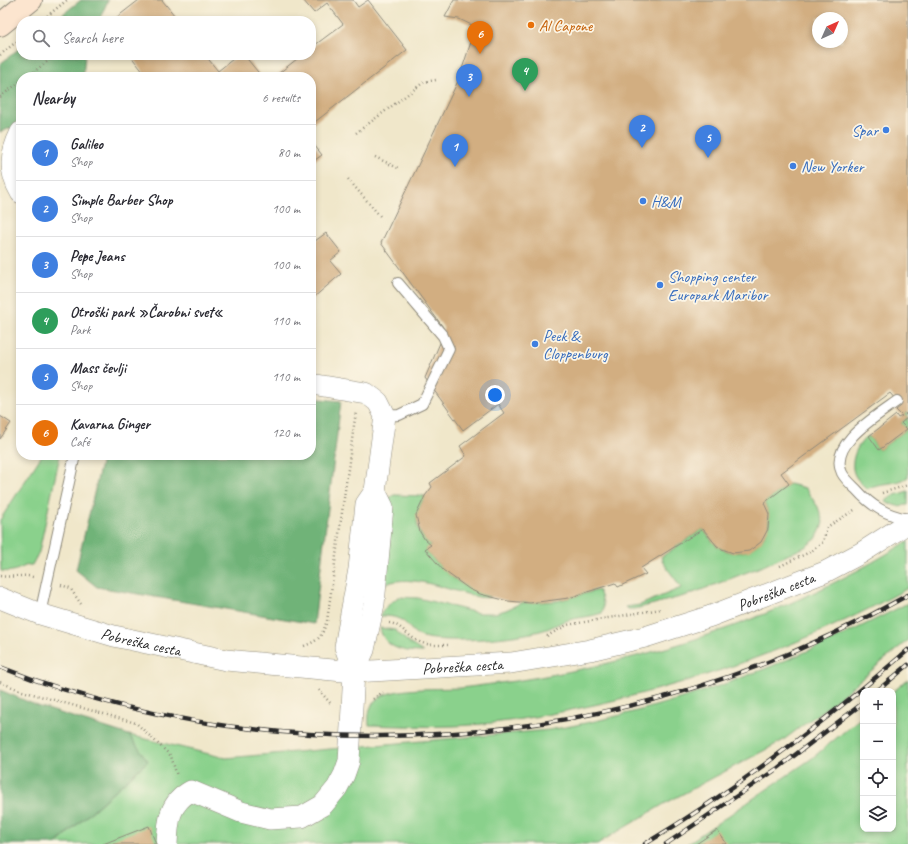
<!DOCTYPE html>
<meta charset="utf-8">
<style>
:root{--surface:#fff;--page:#f7f7f7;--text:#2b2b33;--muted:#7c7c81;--line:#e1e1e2;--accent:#d1495b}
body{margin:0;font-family:Caveat,sans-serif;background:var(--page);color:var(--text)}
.controls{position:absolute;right:12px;bottom:12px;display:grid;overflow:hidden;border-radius:8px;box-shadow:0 2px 6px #0003}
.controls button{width:36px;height:36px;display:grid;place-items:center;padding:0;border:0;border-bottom:1px solid var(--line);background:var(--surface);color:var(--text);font:20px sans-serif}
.compass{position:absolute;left:812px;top:12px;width:36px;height:36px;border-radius:50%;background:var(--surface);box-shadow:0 2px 6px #0003;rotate:45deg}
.you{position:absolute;left:495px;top:395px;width:14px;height:14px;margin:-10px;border:3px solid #fff;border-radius:50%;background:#1a73e8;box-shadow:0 0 0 6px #1a73e833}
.badge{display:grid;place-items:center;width:26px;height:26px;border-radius:50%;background:var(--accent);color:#fff;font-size:13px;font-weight:700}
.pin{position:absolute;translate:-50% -33px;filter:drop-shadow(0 1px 2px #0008)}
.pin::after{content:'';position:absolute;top:21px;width:14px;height:12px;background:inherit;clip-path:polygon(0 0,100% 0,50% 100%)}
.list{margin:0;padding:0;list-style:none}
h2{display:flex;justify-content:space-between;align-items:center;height:52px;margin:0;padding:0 16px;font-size:17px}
h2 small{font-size:13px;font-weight:400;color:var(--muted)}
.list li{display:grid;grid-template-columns:26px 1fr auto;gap:12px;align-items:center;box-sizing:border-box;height:56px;padding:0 16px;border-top:1px solid var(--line)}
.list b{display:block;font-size:15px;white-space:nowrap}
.list p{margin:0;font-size:13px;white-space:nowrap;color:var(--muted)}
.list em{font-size:13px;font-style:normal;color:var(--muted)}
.icon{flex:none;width:22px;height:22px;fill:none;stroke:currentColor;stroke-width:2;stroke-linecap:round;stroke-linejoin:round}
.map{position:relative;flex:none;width:908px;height:844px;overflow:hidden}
.search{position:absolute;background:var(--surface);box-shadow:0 2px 6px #0003;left:16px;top:16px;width:300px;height:44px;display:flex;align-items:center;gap:10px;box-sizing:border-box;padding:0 14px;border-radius:16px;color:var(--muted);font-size:15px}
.panel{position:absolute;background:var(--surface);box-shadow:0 2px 6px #0003;left:16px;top:72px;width:300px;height:388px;border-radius:16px}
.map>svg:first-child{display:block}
.green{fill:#8ad18c;stroke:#5a7e5c}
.forest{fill:#6fb378;stroke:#4d6f52}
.building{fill:#d2ae81;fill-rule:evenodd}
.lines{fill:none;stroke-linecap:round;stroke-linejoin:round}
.service-casing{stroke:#8e897a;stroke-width:12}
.minor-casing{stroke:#8e897a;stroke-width:22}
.secondary-casing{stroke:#8e897a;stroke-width:24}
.path{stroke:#8e897a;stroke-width:2.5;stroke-dasharray:1 3;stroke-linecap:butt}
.service{stroke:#fff;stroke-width:10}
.minor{stroke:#fff;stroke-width:21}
.secondary{stroke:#fce5cf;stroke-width:22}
.rail-casing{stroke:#2b2b2b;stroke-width:4.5}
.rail{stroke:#fcf5e5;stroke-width:3;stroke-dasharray:9;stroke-linecap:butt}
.food-dot{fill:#e8710a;stroke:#fcf5e5;stroke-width:1.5}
.shop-dot{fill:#3f7fe0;stroke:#fcf5e5;stroke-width:1.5}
.labels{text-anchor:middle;stroke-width:3.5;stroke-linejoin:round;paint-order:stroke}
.food-label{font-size:16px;fill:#c56008;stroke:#fcf5e5;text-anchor:start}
.shop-label{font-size:16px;fill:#366cbe;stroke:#fcf5e5;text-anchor:start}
.street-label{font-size:16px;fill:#2b2b2b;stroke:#fcf5e5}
</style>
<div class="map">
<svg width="908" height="844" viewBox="0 0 908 844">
<rect width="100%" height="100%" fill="#fcf5e5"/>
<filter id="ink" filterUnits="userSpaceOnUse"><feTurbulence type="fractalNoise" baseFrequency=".025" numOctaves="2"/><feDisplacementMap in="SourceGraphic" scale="8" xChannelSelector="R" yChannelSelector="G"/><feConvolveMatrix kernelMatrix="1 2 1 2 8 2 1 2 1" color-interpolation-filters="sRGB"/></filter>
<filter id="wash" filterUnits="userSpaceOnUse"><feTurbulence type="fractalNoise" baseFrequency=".012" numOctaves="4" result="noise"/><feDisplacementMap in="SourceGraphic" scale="16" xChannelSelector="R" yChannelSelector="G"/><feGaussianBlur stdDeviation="0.9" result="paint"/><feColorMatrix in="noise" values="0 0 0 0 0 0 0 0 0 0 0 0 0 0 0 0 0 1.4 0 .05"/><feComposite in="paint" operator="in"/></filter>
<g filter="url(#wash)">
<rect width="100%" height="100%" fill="#f0e7ca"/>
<!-- green -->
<g class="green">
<path d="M908,412V477C895,486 881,481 867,489C863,485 859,482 856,477C848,465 856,443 869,436L879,450L907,429L901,423L908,417L905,414Z"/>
<path d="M42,455H60L39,552L32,565C23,564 17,574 1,571L0,520Z"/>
<path d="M789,484L805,488L818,507L823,522L821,529L816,539L805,547L763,566L688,595L635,609H628L626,607L640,605L681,588C675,577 665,568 661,557L703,529C707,534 712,542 717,546C746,567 782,533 764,503Z"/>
<polygon points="908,491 908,505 897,506 885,502 892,496"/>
<path d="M394,495L425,496C415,515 412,530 431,545L425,549C443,572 463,589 491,597C483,599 475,596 467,594C442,588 413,575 388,583L386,582L389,498Z"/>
<path d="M908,541V588C811,642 711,678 603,703C554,714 504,724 454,726C426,727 397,726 369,725C368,713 369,704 380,697C397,687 440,689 461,688C479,686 497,683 515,681C653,660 789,616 908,541Z"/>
<path d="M598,590C602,596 605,607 602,613C591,617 580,617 569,620C559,622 551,629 540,631C513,638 454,643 427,638C404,634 413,615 380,616L384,609L398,597L418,598L478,613H495L506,610L521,603L557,601Z"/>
<path d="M908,603V640L834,702L782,741L664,804L597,844H56L148,761L129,735L226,758L549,730C678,708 792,663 908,603Z"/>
<path d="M380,628L395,630L409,643L423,652C405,652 384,649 380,628Z"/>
<polygon points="908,679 908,844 687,844 811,759 863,716 863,829 893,829 893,692"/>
</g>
<!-- forest -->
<g class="forest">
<polygon points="81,0 108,0 99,21 54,21"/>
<polygon points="21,47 21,55 85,55 83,77 21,77 21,140 11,128 0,132 0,64"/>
<polygon points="311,398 341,401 314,624 97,587 76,570 103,455 311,455"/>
<polygon points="0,690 38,706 129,735 148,761 55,844 0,844"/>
</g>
<g id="blocks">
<!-- building -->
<g class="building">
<polygon points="139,0 162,0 179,21 112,21"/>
<polygon points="303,0 353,0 358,7 368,0 407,50 311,125 311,77 274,77 302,55 311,55 311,48 343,24 327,3 314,13"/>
<path d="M454,0H908V412L905,414L908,417L901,423L907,429L879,450L869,436L896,415L898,418L902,416L896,410L901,406L890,393L781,473L789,484L764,503L769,514L768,529L761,542L749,551L733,553L722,549L717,546L703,529L641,568L646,574L618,587L615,583L569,598L530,603L508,601L480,594L469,589L443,570L425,549L431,545L425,540L420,532L416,515L425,496L432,487L430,483L466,456L460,446L504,413L498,404L463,430L425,378L443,336V327L381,243L458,81L476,27L459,19L445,17ZM818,18H842V42H818Z"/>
<polygon points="130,55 205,55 218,71 238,55 244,55 262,77 147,77"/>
<polygon points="311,141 322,155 311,163"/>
<polygon points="326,233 341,252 330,261 341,274 313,298 311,296 311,236 315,241"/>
<polygon points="0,416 11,423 0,439"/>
<polygon points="149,826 156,844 103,844"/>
<polygon points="717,830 727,844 696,844"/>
</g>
</g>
</g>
<g filter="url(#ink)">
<use href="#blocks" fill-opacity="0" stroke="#8e897a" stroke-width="1"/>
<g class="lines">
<defs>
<g id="service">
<path d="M897,401C877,416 828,444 842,473C845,479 852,485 856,489C871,506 886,515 908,519"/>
<polyline points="385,416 399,415 422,404 449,349 443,336 398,283"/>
<polyline points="40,614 75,455"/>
</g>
<g id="minor">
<path d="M21,132C10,154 8,171 21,193"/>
<path id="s1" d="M0,598L40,614L114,636L226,660L354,672L511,663L590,650L645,637L711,616L825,572L861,553L908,523"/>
<polyline points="354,672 364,650 374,604 383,507 375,491"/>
<path d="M167,844C168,821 169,803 191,791L241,812L270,819L302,817L323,805L337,788L344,775L349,761L354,672L345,647L359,569L366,504L375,491L385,416L378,402L366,393L311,384"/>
</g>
<polyline id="secondary" points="0,25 31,0"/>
</defs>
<!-- service casing -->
<use href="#service" class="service-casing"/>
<!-- minor casing -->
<use href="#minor" class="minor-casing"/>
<!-- secondary casing -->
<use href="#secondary" class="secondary-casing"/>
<!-- path -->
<g class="path">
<polyline points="463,0 466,2"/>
<polyline points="41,21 67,0"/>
<polyline points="0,55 21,38"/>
<polyline points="27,77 52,58 70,55"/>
<polyline points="0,97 21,81"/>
<polyline points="356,133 424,82 436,80"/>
<polyline points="375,157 398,168"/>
<polyline points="348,179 380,216"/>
<polyline points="882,493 908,485"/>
<polyline points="780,566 810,552 823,542 827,527 856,509"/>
<path d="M0,576C12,578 22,574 33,577"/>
<polyline points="61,585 70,588 81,604"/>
<path d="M389,623C401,624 407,636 418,641C427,646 439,645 449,645"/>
<polyline points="547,636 567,625 661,609"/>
<path d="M304,646C320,640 321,637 327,621L356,411"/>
<polyline points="0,682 22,691 136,723 171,756 177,776"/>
<polyline points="319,690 331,704"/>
<polyline points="373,699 383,692"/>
</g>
<!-- service -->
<use href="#service" class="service"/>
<!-- minor -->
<use href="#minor" class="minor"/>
<!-- secondary -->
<use href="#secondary" class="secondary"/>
<defs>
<g id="rail">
<path d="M0,667C240,761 519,757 758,666C810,646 860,622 908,595"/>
<polyline points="877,691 908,665"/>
<path d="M645,844C737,789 827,720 908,650"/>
<polyline points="666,844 778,768 863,703"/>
</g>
</defs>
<!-- rail casing -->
<use href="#rail" class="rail-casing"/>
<!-- rail -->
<use href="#rail" class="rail"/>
</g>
</g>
<!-- markers -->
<circle class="food-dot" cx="531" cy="25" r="4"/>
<g class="shop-dot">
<circle cx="886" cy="130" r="4"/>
<circle cx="793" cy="166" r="4"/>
<circle cx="643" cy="201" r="4"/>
<circle cx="660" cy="285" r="4"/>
<circle cx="535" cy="344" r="4"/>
</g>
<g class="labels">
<!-- food labels -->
<g class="food-label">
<text x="539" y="31">Al Capone</text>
</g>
<!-- shop labels -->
<g class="shop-label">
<text x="878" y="136" text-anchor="end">Spar</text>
<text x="801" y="172">New Yorker</text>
<text x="651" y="207">H&amp;M</text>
<text x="668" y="282">Shopping center<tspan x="668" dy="18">Europark Maribor</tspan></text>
<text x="543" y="341">Peek &amp;<tspan x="543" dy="18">Cloppenburg</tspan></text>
</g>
<!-- street labels -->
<g class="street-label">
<text dy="6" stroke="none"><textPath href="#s1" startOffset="796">Pobreška cesta</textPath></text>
<text dy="6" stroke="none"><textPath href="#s1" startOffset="148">Pobreška cesta</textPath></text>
<text dy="6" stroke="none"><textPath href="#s1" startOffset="472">Pobreška cesta</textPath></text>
</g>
</g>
</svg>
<div class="controls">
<button>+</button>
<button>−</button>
<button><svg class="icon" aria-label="locate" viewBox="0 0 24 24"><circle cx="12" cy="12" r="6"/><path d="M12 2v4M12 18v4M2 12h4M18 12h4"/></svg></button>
<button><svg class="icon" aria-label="layers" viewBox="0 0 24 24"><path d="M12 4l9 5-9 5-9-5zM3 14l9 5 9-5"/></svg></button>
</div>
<svg class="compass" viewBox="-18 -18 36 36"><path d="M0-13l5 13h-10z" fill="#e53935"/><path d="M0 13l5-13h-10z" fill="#7c7c81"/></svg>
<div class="you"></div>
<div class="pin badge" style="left:455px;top:167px;background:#3f7fe0">1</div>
<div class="pin badge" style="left:642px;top:148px;background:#3f7fe0">2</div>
<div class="pin badge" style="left:469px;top:97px;background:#3f7fe0">3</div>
<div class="pin badge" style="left:525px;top:91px;background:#2e9e5b">4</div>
<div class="pin badge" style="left:708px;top:158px;background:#3f7fe0">5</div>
<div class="pin badge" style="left:480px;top:54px;background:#e8710a">6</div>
<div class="search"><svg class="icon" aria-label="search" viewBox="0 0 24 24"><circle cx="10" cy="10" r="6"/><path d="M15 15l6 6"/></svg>Search here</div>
<section class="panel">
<h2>Nearby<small>6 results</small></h2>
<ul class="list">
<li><span class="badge" style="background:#3f7fe0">1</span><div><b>Galileo</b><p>Shop</p></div><em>80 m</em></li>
<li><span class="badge" style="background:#3f7fe0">2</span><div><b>Simple Barber Shop</b><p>Shop</p></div><em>100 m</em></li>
<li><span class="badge" style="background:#3f7fe0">3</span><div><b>Pepe Jeans</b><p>Shop</p></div><em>100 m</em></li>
<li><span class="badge" style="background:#2e9e5b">4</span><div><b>Otroški park »Čarobni svet«</b><p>Park</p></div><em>110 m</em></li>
<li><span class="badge" style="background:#3f7fe0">5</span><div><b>Mass čevlji</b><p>Shop</p></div><em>110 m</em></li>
<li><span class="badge" style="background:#e8710a">6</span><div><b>Kavarna Ginger</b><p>Café</p></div><em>120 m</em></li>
</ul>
</section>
</div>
